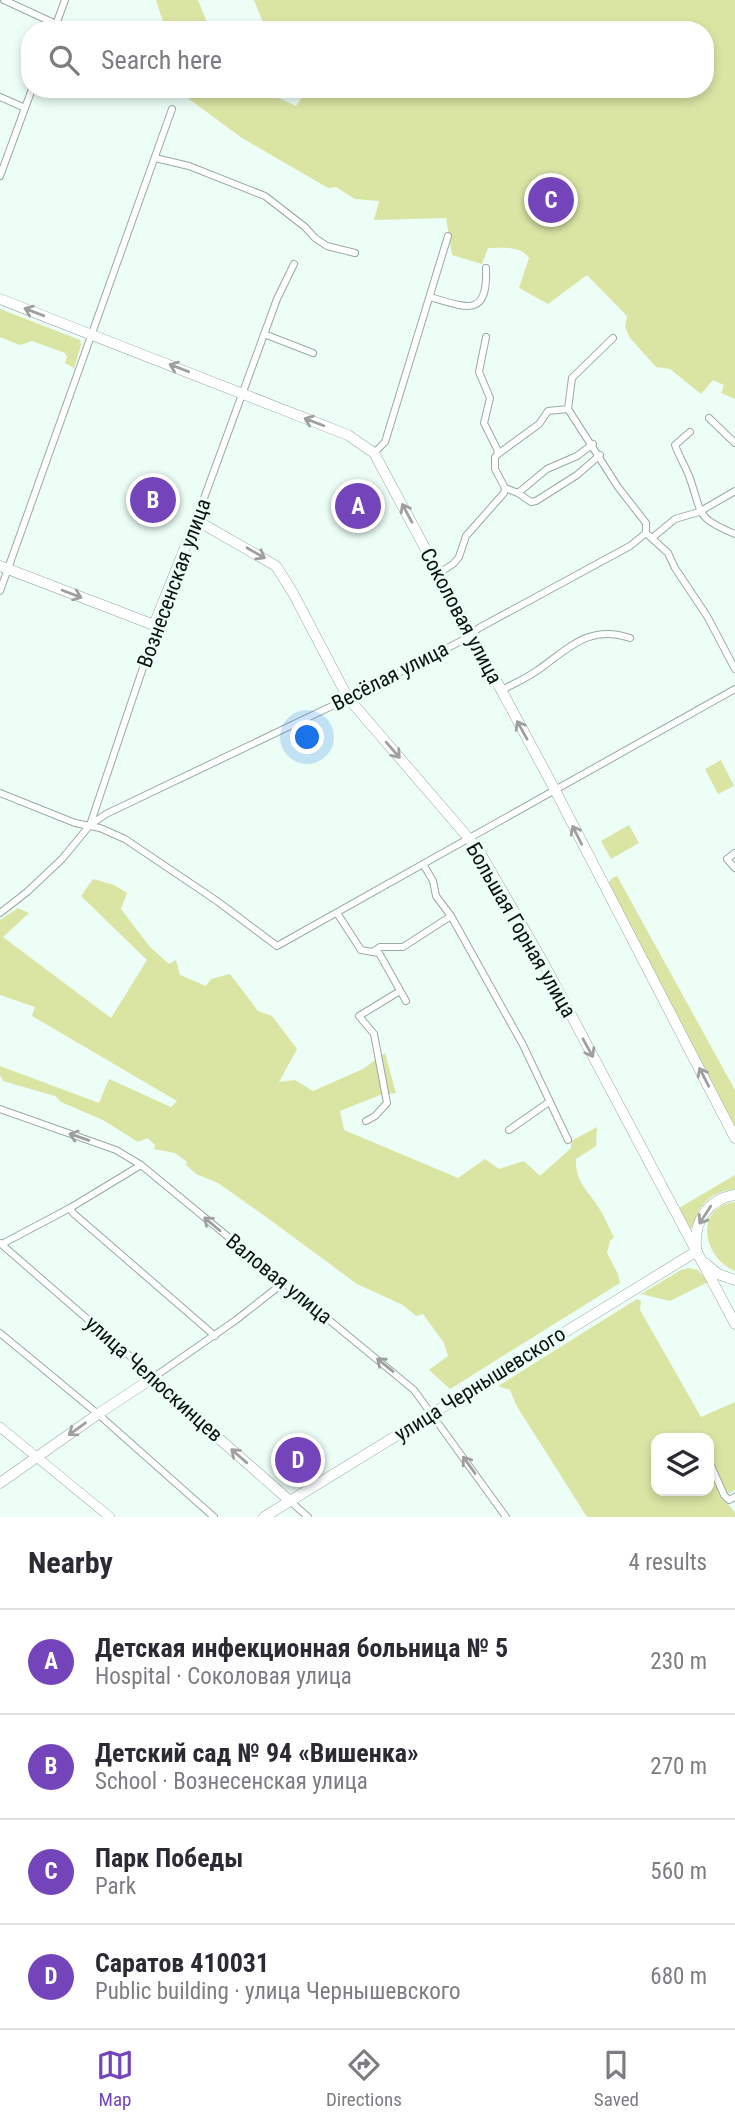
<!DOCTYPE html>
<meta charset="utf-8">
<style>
:root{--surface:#fff;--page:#f2f2f3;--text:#2b2b33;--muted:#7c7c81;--line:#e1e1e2;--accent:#7444bb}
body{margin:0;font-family:"Roboto Condensed",sans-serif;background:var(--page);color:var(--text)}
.controls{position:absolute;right:21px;bottom:21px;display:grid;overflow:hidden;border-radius:14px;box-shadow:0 4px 10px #0003}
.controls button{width:63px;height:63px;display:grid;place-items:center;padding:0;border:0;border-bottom:2px solid var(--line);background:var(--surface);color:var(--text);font:35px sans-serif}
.you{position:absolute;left:308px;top:738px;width:24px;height:24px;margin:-18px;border:5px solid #fff;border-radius:50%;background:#1a73e8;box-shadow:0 0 0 10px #1a73e833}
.badge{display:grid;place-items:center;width:46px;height:46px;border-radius:50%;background:var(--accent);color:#fff;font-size:23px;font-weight:700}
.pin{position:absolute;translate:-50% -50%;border:4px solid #fff;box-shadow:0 2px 7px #0006}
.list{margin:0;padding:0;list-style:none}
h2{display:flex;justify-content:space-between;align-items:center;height:91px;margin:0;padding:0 28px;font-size:30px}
h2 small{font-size:23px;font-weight:400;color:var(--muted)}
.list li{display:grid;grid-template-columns:46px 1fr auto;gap:21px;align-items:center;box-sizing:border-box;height:105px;padding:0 28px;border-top:2px solid var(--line)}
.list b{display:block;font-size:26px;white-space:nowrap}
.list p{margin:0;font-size:23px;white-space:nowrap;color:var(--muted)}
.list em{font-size:23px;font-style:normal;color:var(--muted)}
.icon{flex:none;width:38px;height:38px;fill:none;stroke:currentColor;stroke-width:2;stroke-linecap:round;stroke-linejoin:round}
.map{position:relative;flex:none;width:735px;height:1517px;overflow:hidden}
.search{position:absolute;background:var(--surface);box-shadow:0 4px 10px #0003;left:21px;right:21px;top:21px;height:77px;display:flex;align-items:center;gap:18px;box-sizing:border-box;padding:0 24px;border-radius:28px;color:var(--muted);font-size:26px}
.sheet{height:511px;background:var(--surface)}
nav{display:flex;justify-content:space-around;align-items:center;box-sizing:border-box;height:98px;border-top:2px solid var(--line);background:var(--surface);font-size:19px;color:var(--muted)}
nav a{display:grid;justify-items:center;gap:4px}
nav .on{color:var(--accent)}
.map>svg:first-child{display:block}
.green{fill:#dae5a4;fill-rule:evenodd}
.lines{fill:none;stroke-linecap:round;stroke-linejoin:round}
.minor-casing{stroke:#99aaa2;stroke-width:8}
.secondary-casing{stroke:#99aaa2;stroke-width:10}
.primary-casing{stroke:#99aaa2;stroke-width:11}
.minor{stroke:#fff;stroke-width:6}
.secondary{stroke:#fff;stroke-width:9}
.primary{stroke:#fff;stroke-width:10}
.oneway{stroke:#9ea09f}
.labels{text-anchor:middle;stroke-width:6;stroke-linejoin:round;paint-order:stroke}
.street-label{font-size:21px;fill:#0c1210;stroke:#ecfef6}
</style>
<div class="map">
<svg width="735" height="1517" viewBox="0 0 735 1517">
<rect width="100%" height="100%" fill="#ecfef6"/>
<!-- green -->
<g class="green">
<polygon points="156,0 198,0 210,30 158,30 163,22"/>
<path d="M254,0H735V399L721,393L724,385L713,380L701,394L670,369L656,367L630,338L625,327L627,316L587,275L548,304L519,288L529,258C521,245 501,248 488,248L482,264L452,255L446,218L374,220L379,201L355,199L336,187L328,188L242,138L189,99L186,89H244L246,92L259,89L296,106L308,89H705V30H266Z"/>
<polygon points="0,309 80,340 81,345 74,368 65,363 67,357 65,353 32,341 20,345 0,337"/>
<polygon points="721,760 734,786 718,794 705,769"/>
<polygon points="629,825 639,843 611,859 601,841"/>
<polygon points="617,876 735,1090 735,1127 608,884 612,878"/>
<path d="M93,879L114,885L127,893L121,909L150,947L169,964L176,960L180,975L206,986L211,979L230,974L258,1011L272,1016L297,1049L279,1082L295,1080L313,1091L363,1069L385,1053L396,1093L380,1095L340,1111L344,1130L458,1178L485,1159L499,1169L524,1161L540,1176L571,1148V1141L597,1127L596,1146L576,1159C575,1180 586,1189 597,1205C604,1215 608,1226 614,1237L610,1241L607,1253L618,1274L620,1283L450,1389L429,1370L448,1356L444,1343L423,1314L416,1316L403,1305L357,1284L262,1214L218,1183L196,1174L186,1165L187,1162L175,1153L154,1149L155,1145L148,1138L138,1142L103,1120L61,1102L55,1096L3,1081L0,1075V1066L99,1103L109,1079L171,1107L177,1101L32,1016L35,1007L0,995V920L18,908L29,913L3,937L111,1018L147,960L81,896Z"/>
<path d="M735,1175V1189C714,1191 696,1204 694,1227L690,1228L679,1208Z"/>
<path d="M735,1202V1271C703,1258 693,1207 735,1202Z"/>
<polygon points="689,1268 698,1270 708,1282 670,1301 641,1294 681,1270"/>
<path d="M637,1299L641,1301L640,1310L701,1417L735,1402V1490L722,1496L735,1513V1517H587L516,1405L510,1390L498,1386ZM656,1438H709V1491H656Z"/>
</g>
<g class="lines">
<defs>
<g id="minor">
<polyline points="4,0 56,24"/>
<polyline points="54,30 65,0"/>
<polyline points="0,97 25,108"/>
<polyline points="155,158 189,166 265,196 305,227 315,238 327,246 355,253"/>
<polyline points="0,176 32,89"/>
<path d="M430,297C467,308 488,318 486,268"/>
<polyline points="264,334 313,353"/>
<polyline points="486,337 479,372 490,398 484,423 497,449 498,454 495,457 495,469 505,488"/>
<polyline points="568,409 618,487 646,523 646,533 668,553 675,568 707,616 735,669"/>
<polyline points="568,409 572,378 613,338"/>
<polyline points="709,418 735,443"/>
<path d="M690,432L675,445C679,456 685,466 689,476C703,514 694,517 735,534"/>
<polyline points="374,453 385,442 448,236"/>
<polyline points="498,454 539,424 548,411 568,409"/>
<polyline points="505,488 518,493 531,502 536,501 577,475 600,455"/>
<polyline points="518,493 547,469 577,456 593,444"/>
<polyline points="196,520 277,299 294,264"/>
<polyline points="652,538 675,519 699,512 735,491"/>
<polyline points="439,573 453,564 459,557 466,536 504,493 505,488"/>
<polyline points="0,591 172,109"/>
<path d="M500,691C513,684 527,678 538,670C569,648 590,624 630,638"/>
<polyline points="0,793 75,823 100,828 125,839 217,901 277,946 735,689"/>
<polyline points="90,825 106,814 355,695 461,641 479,628 630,546 646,533"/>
<polyline points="735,853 727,859 735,868"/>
<polyline points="423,864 433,881 436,896 451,916 523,1045 568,1140"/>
<polyline points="0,913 27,892 62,859 90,825 154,635 154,625"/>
<polyline points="337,913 361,950 379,953 406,1001"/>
<polyline points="373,952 380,947 403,947 451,916"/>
<polyline points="0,1109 116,1150 141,1165 414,1390 506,1517"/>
<polyline points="366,1121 375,1116 387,1103 374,1034 359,1016 400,991"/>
<polyline points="509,1130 549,1102"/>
<polyline points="70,1208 73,1213 215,1336"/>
<polyline points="0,1243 154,1377 236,1320 283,1283"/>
<polyline points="2,1244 70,1208 141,1165"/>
<polyline points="0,1333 98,1414 214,1517"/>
<polyline points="709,1461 724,1495 729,1500 735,1497"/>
<polyline points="290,1501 308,1517"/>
</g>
<polyline id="secondary" points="0,1427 110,1517"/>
<g id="primary">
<polyline points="0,299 348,435 374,453 555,790 735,1138"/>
<polyline points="0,566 154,625 196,520 276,566 293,593 348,698 478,849 543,962 735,1324"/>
<path d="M696,1247C694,1221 708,1199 735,1195"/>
<polyline points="705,1263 718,1274 735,1280"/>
<polyline points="0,1483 98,1414 154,1377 181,1405 290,1501"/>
<polyline points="264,1517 697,1251"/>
</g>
</defs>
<!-- minor casing -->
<use href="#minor" class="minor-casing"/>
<!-- secondary casing -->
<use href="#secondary" class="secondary-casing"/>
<!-- primary casing -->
<use href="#primary" class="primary-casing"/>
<!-- minor -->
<use href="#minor" class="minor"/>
<!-- secondary -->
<use href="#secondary" class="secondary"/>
<!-- primary -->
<use href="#primary" class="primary"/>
</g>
<!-- one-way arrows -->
<defs><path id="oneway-shaft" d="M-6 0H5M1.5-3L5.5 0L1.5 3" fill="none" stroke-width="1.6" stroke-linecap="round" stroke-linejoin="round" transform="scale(1.75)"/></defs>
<g class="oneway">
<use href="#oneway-shaft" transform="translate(34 312) rotate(-159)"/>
<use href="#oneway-shaft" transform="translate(179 368) rotate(-159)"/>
<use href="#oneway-shaft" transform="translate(314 422) rotate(-159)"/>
<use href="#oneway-shaft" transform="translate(407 513) rotate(-118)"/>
<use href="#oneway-shaft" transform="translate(256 553) rotate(30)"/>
<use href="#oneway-shaft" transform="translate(72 594) rotate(21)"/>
<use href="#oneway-shaft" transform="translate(522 730) rotate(-119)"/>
<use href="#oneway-shaft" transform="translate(393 750) rotate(49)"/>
<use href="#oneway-shaft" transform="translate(577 835) rotate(-117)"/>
<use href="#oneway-shaft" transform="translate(588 1048) rotate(61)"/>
<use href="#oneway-shaft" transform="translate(704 1077) rotate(-117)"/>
<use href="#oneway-shaft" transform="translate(79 1137) rotate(-161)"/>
<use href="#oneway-shaft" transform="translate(705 1215) rotate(123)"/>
<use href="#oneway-shaft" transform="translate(212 1224) rotate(-140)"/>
<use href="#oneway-shaft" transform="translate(385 1365) rotate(-141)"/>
<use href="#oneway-shaft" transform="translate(77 1429) rotate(144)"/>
<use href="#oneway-shaft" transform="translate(239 1456) rotate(-139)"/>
<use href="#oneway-shaft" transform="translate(469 1465) rotate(-126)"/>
</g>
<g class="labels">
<!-- street labels -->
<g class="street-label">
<text transform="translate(174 583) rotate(-70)" y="7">Вознесенская улица</text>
<text transform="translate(461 616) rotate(62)" y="7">Соколовая улица</text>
<text transform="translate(390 676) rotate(-27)" y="7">Весёлая улица</text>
<text transform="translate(521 930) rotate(60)" y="7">Большая Горная улица</text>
<text transform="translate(279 1279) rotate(39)" y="7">Валовая улица</text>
<text transform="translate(154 1379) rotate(42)" y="7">улица Челюскинцев</text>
<text transform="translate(480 1384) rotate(-32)" y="7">улица Чернышевского</text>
</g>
</g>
</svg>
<div class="controls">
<button><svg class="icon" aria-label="layers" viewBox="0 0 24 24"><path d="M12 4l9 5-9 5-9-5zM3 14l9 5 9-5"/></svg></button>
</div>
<div class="you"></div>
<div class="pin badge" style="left:358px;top:506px">A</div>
<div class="pin badge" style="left:153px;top:500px">B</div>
<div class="pin badge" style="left:551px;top:200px">C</div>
<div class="pin badge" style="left:298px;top:1460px">D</div>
<div class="search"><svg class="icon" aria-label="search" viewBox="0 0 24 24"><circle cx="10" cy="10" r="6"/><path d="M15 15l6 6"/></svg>Search here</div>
</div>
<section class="sheet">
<h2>Nearby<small>4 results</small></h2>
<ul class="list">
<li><span class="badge">A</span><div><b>Детская инфекционная больница № 5</b><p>Hospital · Соколовая улица</p></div><em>230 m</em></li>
<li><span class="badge">B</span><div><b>Детский сад № 94 «Вишенка»</b><p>School · Вознесенская улица</p></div><em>270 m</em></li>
<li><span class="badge">C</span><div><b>Парк Победы</b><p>Park</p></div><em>560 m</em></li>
<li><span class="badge">D</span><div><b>Саратов 410031</b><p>Public building · улица Чернышевского</p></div><em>680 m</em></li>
</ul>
</section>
<nav>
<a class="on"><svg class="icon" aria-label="map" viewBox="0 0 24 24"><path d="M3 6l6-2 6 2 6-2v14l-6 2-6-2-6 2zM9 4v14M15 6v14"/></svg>Map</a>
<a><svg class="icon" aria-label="directions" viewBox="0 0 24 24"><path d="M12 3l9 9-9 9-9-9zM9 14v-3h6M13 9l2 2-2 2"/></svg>Directions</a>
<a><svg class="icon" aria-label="saved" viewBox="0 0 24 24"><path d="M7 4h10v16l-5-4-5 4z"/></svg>Saved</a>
</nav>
